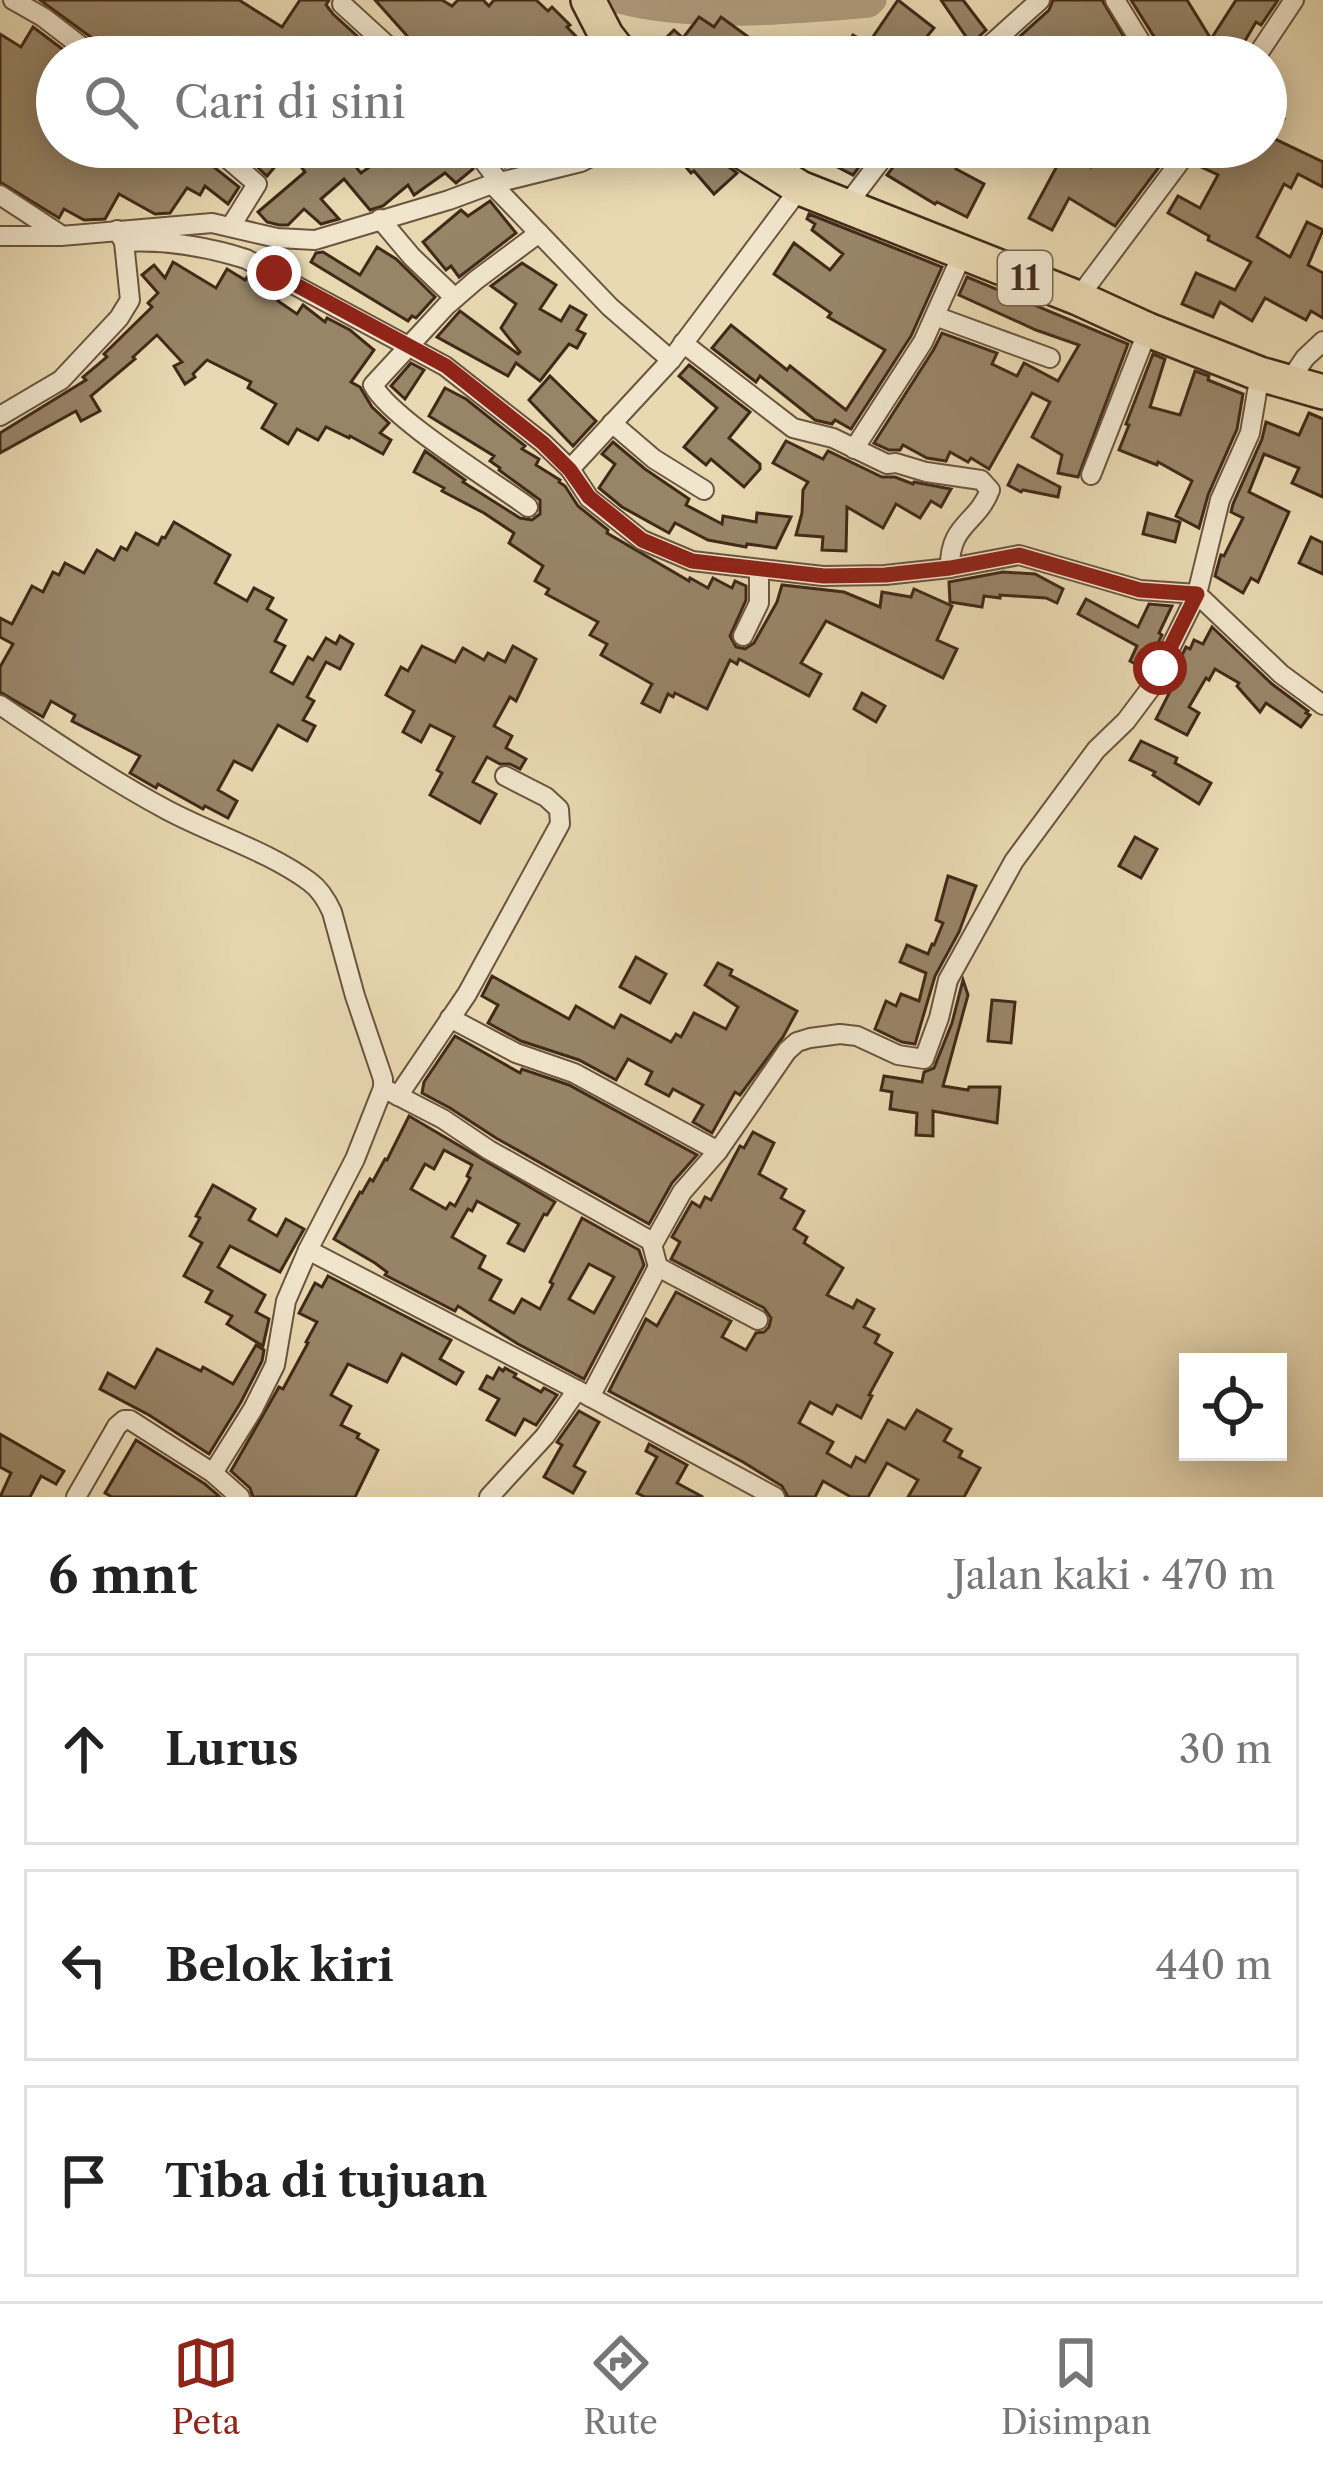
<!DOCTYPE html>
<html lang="id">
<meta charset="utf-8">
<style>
:root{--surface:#fff;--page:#f2f2f2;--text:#222;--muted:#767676;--line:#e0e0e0;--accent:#8f2418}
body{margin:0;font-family:"Libre Caslon Text",serif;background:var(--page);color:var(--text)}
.controls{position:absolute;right:36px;bottom:36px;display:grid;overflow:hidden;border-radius:0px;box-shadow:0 6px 30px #0003}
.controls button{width:108px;height:108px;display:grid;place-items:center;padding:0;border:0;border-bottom:3px solid var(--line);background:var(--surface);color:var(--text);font:60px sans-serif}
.stop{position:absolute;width:36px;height:36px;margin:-27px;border:9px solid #8f2418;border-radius:50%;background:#fff}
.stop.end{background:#8f2418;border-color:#fff;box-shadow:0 3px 12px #0008}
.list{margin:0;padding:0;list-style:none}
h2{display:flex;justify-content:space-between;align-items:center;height:156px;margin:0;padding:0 48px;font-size:51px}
h2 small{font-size:39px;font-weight:400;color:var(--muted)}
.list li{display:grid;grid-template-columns:78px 1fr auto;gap:36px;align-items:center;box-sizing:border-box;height:192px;margin:0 24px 24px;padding:0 24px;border:3px solid var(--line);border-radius:0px}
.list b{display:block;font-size:45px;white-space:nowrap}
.list em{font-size:39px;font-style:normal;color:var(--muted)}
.icon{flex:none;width:66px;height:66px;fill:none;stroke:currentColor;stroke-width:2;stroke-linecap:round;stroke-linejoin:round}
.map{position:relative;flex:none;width:1323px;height:1497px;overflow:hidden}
.search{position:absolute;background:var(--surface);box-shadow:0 6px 30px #0003;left:36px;right:36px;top:36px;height:132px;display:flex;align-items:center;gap:30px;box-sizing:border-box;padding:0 42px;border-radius:66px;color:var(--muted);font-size:45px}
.sheet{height:804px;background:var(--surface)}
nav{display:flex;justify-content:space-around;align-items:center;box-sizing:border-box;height:168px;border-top:3px solid var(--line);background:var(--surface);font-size:33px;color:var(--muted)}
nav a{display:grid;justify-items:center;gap:6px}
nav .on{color:var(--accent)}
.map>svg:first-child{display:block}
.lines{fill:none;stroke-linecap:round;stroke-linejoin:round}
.river{stroke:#b09d7e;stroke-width:27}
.building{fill:#988568;stroke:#412918;stroke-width:3;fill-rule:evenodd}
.street-casing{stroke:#6b553e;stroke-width:22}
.highway-casing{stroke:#412918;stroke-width:38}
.street{stroke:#f1e6cd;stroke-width:18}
.highway{stroke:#e9d9b2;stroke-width:33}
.route{stroke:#8f2418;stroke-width:15}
.labels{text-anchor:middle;stroke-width:9;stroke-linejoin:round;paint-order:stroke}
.shield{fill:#f1e6cd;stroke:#76624e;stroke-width:3}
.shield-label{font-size:33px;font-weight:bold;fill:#412918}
</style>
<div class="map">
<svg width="1323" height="1497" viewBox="0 0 1323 1497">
<rect width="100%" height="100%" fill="#e9d9b2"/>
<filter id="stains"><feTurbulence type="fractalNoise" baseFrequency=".00167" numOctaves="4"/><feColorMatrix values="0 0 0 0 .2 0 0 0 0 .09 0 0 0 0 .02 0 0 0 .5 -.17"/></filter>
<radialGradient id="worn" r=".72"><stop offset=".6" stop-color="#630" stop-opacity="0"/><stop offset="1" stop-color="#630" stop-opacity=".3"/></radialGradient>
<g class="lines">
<!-- river -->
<path class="river" d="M619,0C695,20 791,11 869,4L873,0"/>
</g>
<!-- building -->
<g class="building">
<polygon points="40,0 239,0 282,27 300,0 329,0 326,5 333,14 380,57 347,57 327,42 316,57 108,57 103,46"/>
<polygon points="375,0 442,0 452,6 458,0 483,0 489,6 494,0 536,0 548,11 552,7 570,25 567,27 596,57 426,57"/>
<polygon points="898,0 934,28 924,40 921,38 907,57 844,57 847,52 844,50 853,35 868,44"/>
<polygon points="941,0 963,0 986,30 971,44"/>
<polygon points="1053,0 1102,0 1136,57 997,57 1049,10"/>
<polygon points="1131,0 1187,0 1211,39 1236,0 1278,0 1261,25 1256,22 1242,46 1232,40 1221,57 1183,57 1167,49 1153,35"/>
<polygon points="699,17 714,27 721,17 776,57 678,57 662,42 674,30 683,38"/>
<polygon points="33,27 73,57 57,57 57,147 198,147 195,152 239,187 228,204 205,186 200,195 187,188 170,213 155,214 119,194 105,219 84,220 64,209 59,218 0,182 0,34 21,47"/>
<polygon points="1266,110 1284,119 1273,138 1323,162 1323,187 1298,174 1291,188 1284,184 1257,237 1290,257 1307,222 1323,230 1308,265 1323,273 1323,318 1311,311 1306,320 1265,298 1252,321 1220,302 1213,317 1182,304 1196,273 1235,290 1251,262 1208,240 1209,236 1168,213 1178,196 1200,208 1218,175 1195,164 1204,147 1266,147"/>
<polygon points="245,147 339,147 361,173 398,147 407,147 417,160 433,147 460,147 473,169 456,183 445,173 414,195 408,185 383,206 370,210 344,179 321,199 339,219 321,224 304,209 288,225 279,225 267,222 258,212 305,172 289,150 267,176 241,152"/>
<polygon points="514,147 578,147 505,167 497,156"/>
<polygon points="664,147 714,147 717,158 737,173 714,194 694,171 691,173 679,159 676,161"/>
<polygon points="799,147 874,147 853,175"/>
<polygon points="904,147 968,147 956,169 984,184 967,217 937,202 935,204 887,175 902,155"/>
<polygon points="1104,147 1174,147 1115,226 1069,198 1052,230 1029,218 1064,153 1091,167"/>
<polygon points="490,201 516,233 459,277 451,266 446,270 423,242 461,210 468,216"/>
<polygon points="809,214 942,267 911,336 851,429 835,420 832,424 815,420 760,376 756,382 712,348 731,325 787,370 790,366 846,410 885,350 828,317 831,313 774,274 794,243 830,270 843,254 812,230 815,224 807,219"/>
<polygon points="377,247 396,259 435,297 416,318 412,316 408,321 311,262 316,253 323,252 360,275"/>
<polygon points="173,262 216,288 227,269 245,280 248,276 267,288 268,286 282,294 278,301 297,314 303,305 325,322 327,318 350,330 374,350 351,382 360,387 372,407 389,423 380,433 391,440 383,454 350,436 349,438 326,427 318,440 297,429 288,444 262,428 276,404 248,388 251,382 207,360 193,374 195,377 185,384 174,366 182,362 157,335 133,357 135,359 91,396 100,411 81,421 76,411 0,453 0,433 86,380 83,377 107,357 104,354 152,307 148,303 158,293 142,275 154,265 165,278"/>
<polygon points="522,263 556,285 540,309 561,321 570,306 586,315 577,330 585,334 577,348 569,344 540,381 516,363 508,376 437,337 460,311 518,354 520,352 501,328 516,304 491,286"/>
<polygon points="967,277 1128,344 1078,477 1058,473 1062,455 1032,437 1050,402 1032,393 989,469 971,458 968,462 950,452 946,461 927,458 903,445 900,450 889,450 874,443 934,349 942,333 997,353 992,364 1017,376 1024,363 1058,381 1079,345 1036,330 959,295"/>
<polygon points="1153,354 1165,359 1150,407 1180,415 1195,371 1209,376 1208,380 1243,394 1237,429 1208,495 1199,528 1176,516 1192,481 1158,462 1157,465 1119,450 1129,425 1126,424"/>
<polygon points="411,363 424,370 405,399 391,386"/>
<polygon points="689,365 750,412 729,438 760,464 760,469 744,487 711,459 706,465 684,447 717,408 679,376"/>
<polygon points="550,376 596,421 573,446 529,400"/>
<polygon points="445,388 466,399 525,446 522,449 539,459 536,465 560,480 559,482 565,486 578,506 608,530 607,533 689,581 690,578 708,588 713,578 732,588 735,581 746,586 746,600 730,636 736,647 745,649 754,643 777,602 782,585 844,592 880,607 882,592 911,597 914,589 952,606 937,640 957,649 943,678 826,621 801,663 821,674 809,696 739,659 737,664 730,660 707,709 675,693 673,697 668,694 660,712 642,703 652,684 601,655 607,644 590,635 598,622 546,594 549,589 535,581 543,566 509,543 514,533 484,513 442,491 444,488 414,472 425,451 465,480 463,482 520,518 532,520 540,514 540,500 499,470 500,468 490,461 494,456 429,416"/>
<polygon points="1309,413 1323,419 1323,497 1292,483 1299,468 1264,454 1249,492 1289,512 1258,582 1251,578 1243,593 1215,576 1220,558 1221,555 1224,556 1243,518 1231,512 1233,504 1262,439 1266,422 1299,435"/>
<polygon points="786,441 823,459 828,451 882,477 895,477 913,484 914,482 951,489 941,507 931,501 920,518 896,504 883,528 847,507 846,551 822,550 823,537 796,535 802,513 803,490 808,482 773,463"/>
<polygon points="613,442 645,469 689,499 686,505 722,524 723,516 756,522 757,513 791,517 776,548 747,544 746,547 708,540 675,523 669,533 622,507 599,488 615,464 602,454"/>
<polygon points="1018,465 1060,487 1058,497 1023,490 1021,492 1008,485"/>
<polygon points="1148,513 1180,522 1175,542 1143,534"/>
<polygon points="174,522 230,555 215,583 247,601 254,588 273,598 267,609 286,620 275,641 285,646 271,672 293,684 308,657 313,660 326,638 336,644 340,636 353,644 340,669 326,662 307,697 314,701 303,720 315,726 307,741 278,725 252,770 234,761 218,790 237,801 228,818 205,806 203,809 158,784 156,788 130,773 140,756 72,721 75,715 51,701 43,717 0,692 0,667 13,644 0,637 0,618 12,624 32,586 43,592 53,572 59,575 65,563 84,573 97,550 114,560 121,547 127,550 136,533 158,545 162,537 165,538"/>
<polygon points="1311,537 1323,543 1323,574 1299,563"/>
<polygon points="1003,572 1035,574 1063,589 1057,603 1046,598 1000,595 1000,598 984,596 982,607 950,602 949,582"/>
<polygon points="1086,599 1138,627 1149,604 1172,606 1159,633 1162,635 1145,669 1130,661 1137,646 1078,614"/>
<polygon points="1212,627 1272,684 1308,711 1306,713 1310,715 1301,727 1266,703 1260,712 1237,686 1239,683 1215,669 1209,680 1206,678 1189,707 1199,713 1187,735 1156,719 1183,666 1178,663 1186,647 1190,649 1194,640 1203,644"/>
<polygon points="422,646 455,662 463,648 484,660 488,653 505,662 513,646 536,659 516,701 510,697 494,726 512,736 506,748 526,759 520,769 510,764 500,764 487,757 473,782 496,794 480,823 430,795 442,773 437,770 454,737 430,725 421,742 403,732 414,711 386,695 401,667 408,671"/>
<polygon points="862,693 885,706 876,722 854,709"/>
<polygon points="1141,741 1177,758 1175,763 1211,783 1199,804 1153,775 1155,772 1130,760"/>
<polygon points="1135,837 1157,849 1141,878 1119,866"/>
<polygon points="948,876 976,886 959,932 935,976 915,1044 902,1042 875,1029 886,1001 896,1006 901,994 919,1001 926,973 900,962 907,945 928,954 932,944 934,945 943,923 936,920"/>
<polygon points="636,957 666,974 650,1003 620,987"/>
<polygon points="718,963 732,970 730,975 797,1011 783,1037 740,1095 735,1092 712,1133 693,1122 703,1105 673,1089 669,1096 646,1084 652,1072 628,1059 616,1080 579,1060 521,1041 488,1023 498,1005 482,996 492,976 569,1019 576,1006 614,1028 621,1015 671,1042 676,1034 681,1037 694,1013 726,1029 738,1007 705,985"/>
<polygon points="963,980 968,995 943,1086 968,1090 969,1087 1000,1087 997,1123 933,1111 933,1136 916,1135 917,1113 890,1109 892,1092 881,1090 884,1076 922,1082 924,1072 934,1068 952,1023"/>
<polygon points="992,1000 1015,1002 1011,1043 988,1041"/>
<polygon points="455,1036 520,1073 522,1069 569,1085 697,1155 672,1183 649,1224 496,1138 450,1108 422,1093 424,1082"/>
<path d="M409,1116L555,1202L547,1215L544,1214L524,1251L508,1243L519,1224L477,1201L472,1211L468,1209L452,1237L485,1256L479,1268L501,1280L490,1300L514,1313L522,1299L540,1309L553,1284L550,1282L582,1218L639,1250L644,1265L584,1379L518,1344L458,1306L455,1311L385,1275L387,1272L375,1263L334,1239L360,1192L362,1193L370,1179L373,1181L385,1159L387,1160ZM444,1150L472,1165L467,1176L470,1178L455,1206L450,1203L446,1209L411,1189L425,1164L434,1169ZM589,1264L614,1277L594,1313L569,1299Z"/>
<polygon points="753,1132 774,1143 759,1174 786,1189 781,1198 804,1211 794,1229 807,1237 804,1243 843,1268 827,1295 853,1308 857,1300 874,1309 864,1327 879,1335 875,1343 892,1353 869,1395 872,1396 861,1418 837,1405 832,1414 810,1402 799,1423 833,1442 827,1453 851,1467 856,1457 865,1462 888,1420 905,1429 917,1410 951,1429 944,1441 962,1451 959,1457 980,1468 964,1497 908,1497 918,1480 887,1463 868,1497 851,1497 823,1481 815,1497 788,1497 782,1486 743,1462 609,1391 646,1319 657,1326 676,1292 731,1321 722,1337 746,1350 756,1333 764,1332 769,1327 771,1318 764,1308 671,1259 680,1242 672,1237 692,1202 700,1207 705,1197 711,1200 740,1146 744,1148"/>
<polygon points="213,1185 255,1209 249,1220 277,1236 286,1219 304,1229 280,1272 230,1246 218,1267 265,1295 256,1312 269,1319 263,1346 227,1324 232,1316 206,1302 212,1291 184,1276 202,1243 190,1236 200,1218 196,1216"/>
<polygon points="328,1276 451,1340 440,1359 463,1372 456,1384 402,1354 387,1382 348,1364 331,1395 351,1406 341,1425 359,1434 357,1438 378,1450 355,1497 253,1497 250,1488 231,1471 279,1387 283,1389 308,1343 306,1342 317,1322 299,1313 315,1283 322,1287"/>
<polygon points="256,1345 264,1350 262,1361 241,1402 209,1454 149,1415 100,1389 108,1373 135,1388 157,1349 201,1371 203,1367 233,1384"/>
<polygon points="499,1368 503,1371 505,1368 516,1374 514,1377 541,1392 544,1388 557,1395 536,1425 524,1419 515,1435 487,1420 499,1399 480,1389 487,1376 493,1379"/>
<polygon points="579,1411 599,1422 574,1466 585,1472 573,1493 544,1477 562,1445 557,1442"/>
<polygon points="0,1434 64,1471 56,1484 41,1476 30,1497 0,1497 11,1473 0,1467"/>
<polygon points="136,1440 205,1484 220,1497 112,1497 105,1493"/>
<polygon points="649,1444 687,1465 677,1483 703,1497 645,1497 637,1493 657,1457 646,1451"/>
</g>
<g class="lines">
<defs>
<g id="street">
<polyline points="13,0 43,17 95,57"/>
<polyline points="1115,0 1142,44 1156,57"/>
<polyline points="342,4 400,57"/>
<polyline points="977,57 1040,0"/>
<polyline points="1256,57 1294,0"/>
<polyline points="214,147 257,184 231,226"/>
<polyline points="473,147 500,183"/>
<polyline points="492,184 610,307 671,360"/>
<polyline points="0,195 61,235"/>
<polyline points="846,206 891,147"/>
<polyline points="380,219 412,257 455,298"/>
<path d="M117,230L124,242C164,240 208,247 246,259L445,366L543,443L570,469L589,498L642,540L692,561L823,576L885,575L950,568L1019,555L1140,590L1197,594L1281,674L1323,705"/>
<polyline points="0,236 61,236 212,223 277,238 315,240 449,200 492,184 581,162 611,147"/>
<polyline points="1078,298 1191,147"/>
<polyline points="935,316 1050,358"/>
<path d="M683,343L793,428L833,438L887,464L896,463L926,472L981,480L990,490C977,524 949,524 950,568"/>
<polyline points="1288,383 1305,358 1323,341"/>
<polyline points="0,416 61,380 119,318 130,300 124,242"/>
<polyline points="612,423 654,459 704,490"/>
<polyline points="854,449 923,342 957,266 965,255"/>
<polyline points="570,469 671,360 800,188"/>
<polyline points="1091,475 1148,330"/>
<path d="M528,507C493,481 390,418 373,385L446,306L476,280L539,233"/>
<polyline points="743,636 759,603 759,570"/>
<path d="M0,705C55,742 109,779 167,810C214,835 268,851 310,882C321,890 327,901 332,912L355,996L383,1079V1088L355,1159L308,1250L581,1392L775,1497"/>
<polyline points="450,1018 516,1053 574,1073 718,1151"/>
<polyline points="383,1088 443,1119 489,1150 651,1241 658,1267 758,1320"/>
<polyline points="398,1096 467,994 560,824 559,809 546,797 505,776"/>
<polyline points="653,1244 682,1192 718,1151 787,1051 797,1042 810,1038 840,1034 857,1036 898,1055 924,1059 939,1018 948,980 1014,861 1096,750 1126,721 1150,689 1197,594 1220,500 1250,433 1260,374"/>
<polyline points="590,1397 658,1267"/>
<polyline points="213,1473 253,1409 275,1365 286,1301 308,1250"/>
<polyline points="76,1497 117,1426 124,1420 130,1420 213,1473 240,1497"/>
<polyline points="489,1497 545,1436 577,1390"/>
</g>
<g id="highway">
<polyline points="588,0 606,35 623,57"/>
<polyline points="735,147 800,188 1078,298 1148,330 1260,374 1323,392"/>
</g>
</defs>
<!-- street casing -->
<use href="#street" class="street-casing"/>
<!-- highway casing -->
<use href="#highway" class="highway-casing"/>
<!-- street -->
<use href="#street" class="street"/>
<!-- highway -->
<use href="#highway" class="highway"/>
</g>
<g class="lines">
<!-- route -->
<polyline class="route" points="274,273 446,366 543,443 570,470 589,497 642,540 692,561 824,576 885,575 950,568 1019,555 1140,590 1197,594 1160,668"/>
</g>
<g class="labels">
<!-- shield labels -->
<rect class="shield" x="998" y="251" width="54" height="54" rx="9"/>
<g class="shield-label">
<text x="1025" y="290">11</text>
</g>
</g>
<rect width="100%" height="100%" filter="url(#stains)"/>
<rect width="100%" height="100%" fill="url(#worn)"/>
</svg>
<div class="controls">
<button><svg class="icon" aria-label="locate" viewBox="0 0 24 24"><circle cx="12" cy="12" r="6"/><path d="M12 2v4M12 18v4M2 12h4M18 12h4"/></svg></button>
</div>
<div class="stop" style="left:1160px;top:668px"></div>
<div class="stop end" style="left:274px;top:273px"></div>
<div class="search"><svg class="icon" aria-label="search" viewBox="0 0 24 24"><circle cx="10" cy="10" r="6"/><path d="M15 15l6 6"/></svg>Cari di sini</div>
</div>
<section class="sheet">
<h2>6 mnt<small>Jalan kaki · 470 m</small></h2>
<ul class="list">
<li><svg class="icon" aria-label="ahead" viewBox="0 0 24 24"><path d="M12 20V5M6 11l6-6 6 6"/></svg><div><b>Lurus</b></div><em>30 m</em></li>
<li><svg class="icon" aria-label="left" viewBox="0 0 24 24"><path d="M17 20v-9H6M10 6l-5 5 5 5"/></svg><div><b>Belok kiri</b></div><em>440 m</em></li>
<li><svg class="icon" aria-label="arrive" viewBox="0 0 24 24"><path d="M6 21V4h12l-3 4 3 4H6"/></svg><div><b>Tiba di tujuan</b></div></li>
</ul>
</section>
<nav>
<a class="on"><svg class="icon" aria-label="map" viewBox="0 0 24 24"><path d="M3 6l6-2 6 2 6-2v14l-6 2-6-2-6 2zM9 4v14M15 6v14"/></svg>Peta</a>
<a><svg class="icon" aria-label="directions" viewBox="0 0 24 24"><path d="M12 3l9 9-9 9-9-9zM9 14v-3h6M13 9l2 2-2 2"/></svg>Rute</a>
<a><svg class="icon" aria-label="saved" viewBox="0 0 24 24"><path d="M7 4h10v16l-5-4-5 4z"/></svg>Disimpan</a>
</nav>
